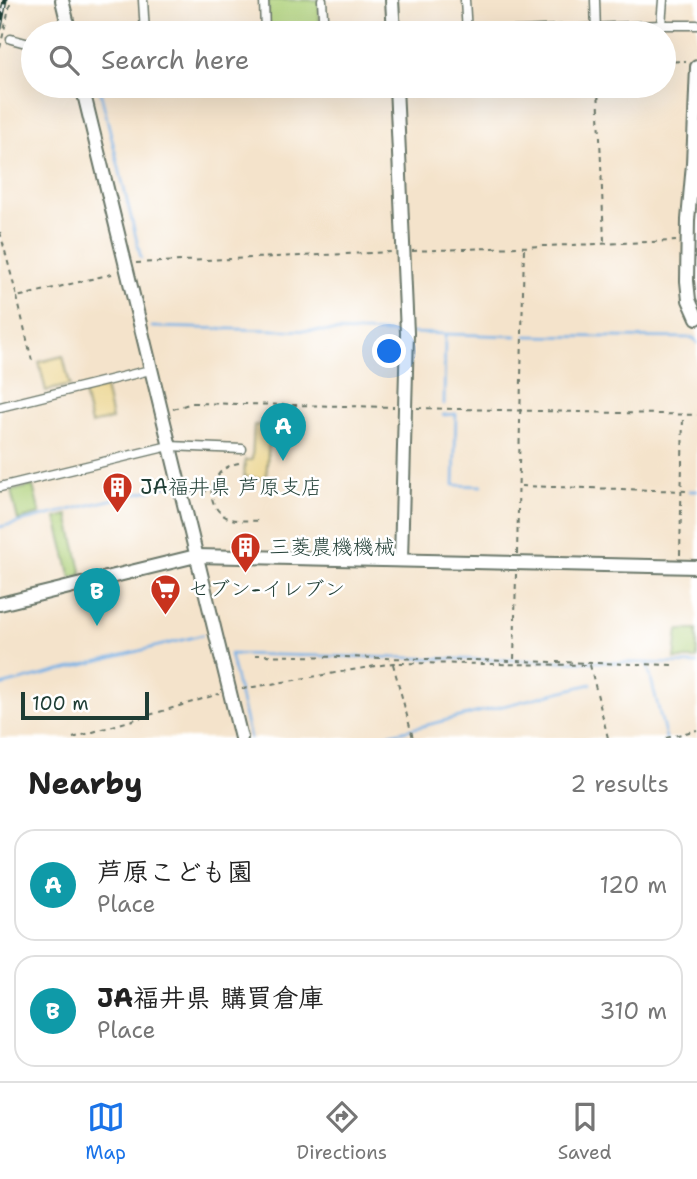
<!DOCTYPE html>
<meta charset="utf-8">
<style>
:root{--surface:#fff;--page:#f2f2f2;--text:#222;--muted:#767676;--line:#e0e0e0;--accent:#1a73e8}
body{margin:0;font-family:"Shantell Sans","Klee One",sans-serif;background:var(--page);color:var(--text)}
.scale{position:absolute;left:21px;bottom:18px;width:128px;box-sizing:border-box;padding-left:7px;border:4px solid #1f3d34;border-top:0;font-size:19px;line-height:24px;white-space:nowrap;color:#1f3d34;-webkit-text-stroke:5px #fff;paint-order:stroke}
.you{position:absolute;left:390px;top:352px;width:24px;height:24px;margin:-18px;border:5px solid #fff;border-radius:50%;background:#1a73e8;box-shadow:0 0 0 10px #1a73e833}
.badge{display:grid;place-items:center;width:46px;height:46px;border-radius:50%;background:var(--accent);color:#fff;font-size:23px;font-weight:700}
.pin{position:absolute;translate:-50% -58px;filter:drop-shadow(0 2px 4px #0008)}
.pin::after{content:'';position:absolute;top:37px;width:24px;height:21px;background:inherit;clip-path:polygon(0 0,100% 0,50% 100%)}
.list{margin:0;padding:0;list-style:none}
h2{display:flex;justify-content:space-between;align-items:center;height:91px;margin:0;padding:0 28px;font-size:30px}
h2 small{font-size:23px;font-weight:400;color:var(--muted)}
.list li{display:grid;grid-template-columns:46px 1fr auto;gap:21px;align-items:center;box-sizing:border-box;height:112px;margin:0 14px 14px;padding:0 14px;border:2px solid var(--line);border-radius:21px}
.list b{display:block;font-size:26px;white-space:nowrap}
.list p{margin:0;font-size:23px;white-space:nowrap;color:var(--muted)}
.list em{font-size:23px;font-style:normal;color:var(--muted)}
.icon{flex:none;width:38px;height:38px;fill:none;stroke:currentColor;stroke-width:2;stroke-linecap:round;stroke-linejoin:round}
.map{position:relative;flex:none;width:697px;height:738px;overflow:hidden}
.search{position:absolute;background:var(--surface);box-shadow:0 7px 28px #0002;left:21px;right:21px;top:21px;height:77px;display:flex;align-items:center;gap:18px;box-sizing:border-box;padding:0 24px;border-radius:38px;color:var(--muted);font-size:26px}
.sheet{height:343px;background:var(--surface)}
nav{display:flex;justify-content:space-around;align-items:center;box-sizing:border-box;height:98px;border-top:2px solid var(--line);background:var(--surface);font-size:19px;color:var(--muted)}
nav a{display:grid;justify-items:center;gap:4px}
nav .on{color:var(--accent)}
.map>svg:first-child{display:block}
.green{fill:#aed079;stroke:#668656;stroke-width:2}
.sand{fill:#eeda9e;stroke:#868c69;stroke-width:2}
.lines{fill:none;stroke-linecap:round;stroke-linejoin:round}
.stream{stroke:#75b0e6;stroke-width:2.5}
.street-casing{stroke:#6a7769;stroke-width:11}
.secondary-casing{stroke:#6a7769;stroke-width:16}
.path{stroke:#6a7769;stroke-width:2;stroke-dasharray:5 5;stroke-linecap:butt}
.street{stroke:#fff;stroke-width:8}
.secondary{stroke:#fff;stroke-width:12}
.rail-casing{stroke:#1f3d34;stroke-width:5}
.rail{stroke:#fff;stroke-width:2.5;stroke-dasharray:8;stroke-linecap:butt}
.labels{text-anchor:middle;stroke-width:5;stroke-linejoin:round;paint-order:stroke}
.poi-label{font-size:21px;fill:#1f3d34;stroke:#fff;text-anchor:start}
</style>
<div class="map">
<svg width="697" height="738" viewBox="0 0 697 738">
<rect width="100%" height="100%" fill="#fff"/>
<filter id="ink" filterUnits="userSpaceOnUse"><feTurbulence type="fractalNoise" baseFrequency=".0143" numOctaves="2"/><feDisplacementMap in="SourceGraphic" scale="14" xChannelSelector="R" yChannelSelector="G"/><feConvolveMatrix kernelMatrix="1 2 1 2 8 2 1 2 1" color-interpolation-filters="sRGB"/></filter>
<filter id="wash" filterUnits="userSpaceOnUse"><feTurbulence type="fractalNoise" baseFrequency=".00686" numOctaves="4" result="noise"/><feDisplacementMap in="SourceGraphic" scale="28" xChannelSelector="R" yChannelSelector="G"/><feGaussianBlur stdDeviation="1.57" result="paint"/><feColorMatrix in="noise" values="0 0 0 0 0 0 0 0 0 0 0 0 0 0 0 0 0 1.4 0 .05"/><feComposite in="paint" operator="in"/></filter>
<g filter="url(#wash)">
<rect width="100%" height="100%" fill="#f4e3cb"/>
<!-- green -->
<g class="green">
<polygon points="268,0 319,0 320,33 269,33"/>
<polygon points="33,486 40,514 18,520 11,491"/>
<polygon points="68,515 82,575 71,578 56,518"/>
<polygon points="678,630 697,630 697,659 675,659"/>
</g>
<!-- sand -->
<g class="sand">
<polygon points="63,356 70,385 46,391 39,362"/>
<polygon points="105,387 112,419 91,424 84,393"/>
<polygon points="254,425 270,426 266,479 244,477 245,460 252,460"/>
</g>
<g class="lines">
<!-- stream -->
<g class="stream">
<polyline points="99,86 141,258"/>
<polyline points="152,327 404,333"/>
<polyline points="411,333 516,336"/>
<polyline points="526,336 694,338 697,343"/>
<polyline points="444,404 445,334"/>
<polyline points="443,415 456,414 454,485 482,486"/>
<polyline points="689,491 697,491"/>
<polyline points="0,527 167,486"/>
<polyline points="0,686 202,635"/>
<polyline points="250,738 230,654 647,663"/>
<polyline points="375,738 591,684"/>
<polyline points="666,738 647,663 697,664"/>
</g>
</g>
</g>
<g filter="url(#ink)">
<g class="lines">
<defs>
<g id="street">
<polyline points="143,0 145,33"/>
<polyline points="264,0 265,33"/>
<polyline points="322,0 324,33"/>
<polyline points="465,0 467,33"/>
<polyline points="595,0 596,33"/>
<polyline points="661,25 663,0"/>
<polyline points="469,33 661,25 697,25"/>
<polyline points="11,39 33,45"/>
<polyline points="0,407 150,370"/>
<polyline points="0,487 169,446 242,449"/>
</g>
<g id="secondary">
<polyline points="62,0 70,33"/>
<polyline points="392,0 394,33"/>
<polyline points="697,67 693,164 688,220 687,281 689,300 697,318"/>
<polyline points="82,86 241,738"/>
<polyline points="396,86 407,333 401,560"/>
<polyline points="0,604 196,556 697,567"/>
</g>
</defs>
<!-- street casing -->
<use href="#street" class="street-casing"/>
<!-- secondary casing -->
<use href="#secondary" class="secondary-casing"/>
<!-- path -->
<g class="path">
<polyline points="0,48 11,0"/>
<polyline points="664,62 686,61"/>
<polyline points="135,86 166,86"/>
<polyline points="598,86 604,242"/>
<polyline points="0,232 17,297 116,273"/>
<polyline points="412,251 676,241"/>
<polyline points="136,263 393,252"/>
<polyline points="17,297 32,361"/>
<polyline points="417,408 697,415"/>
<polyline points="173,409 192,403 394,407"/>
<path d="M239,463C212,467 200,501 226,517C236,522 248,520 259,521"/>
<polyline points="521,486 687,491"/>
<polyline points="192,492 211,491"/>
<polyline points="517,554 524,247"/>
<polyline points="680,555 683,416"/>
<polyline points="516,574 514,661 672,665"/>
<polyline points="255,655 513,661"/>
<polyline points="393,664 413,738"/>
<polyline points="242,689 393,663 590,665 608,738"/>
<polyline points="73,738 219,694"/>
<polyline points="666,738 697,730"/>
</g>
<!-- street -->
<use href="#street" class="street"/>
<!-- secondary -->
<use href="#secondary" class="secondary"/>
<defs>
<polyline id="rail" points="0,28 5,0"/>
</defs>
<!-- rail casing -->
<use href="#rail" class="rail-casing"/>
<!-- rail -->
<use href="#rail" class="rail"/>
</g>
</g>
<!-- icons -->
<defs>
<symbol id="building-pin" viewBox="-11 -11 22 30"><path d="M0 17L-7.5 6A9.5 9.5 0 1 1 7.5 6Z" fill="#c8321e" stroke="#fff"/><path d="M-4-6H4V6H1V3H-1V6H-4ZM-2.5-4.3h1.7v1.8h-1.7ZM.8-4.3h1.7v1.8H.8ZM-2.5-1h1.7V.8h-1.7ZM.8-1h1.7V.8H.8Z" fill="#fff"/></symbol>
<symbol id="supermarket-pin" viewBox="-11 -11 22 30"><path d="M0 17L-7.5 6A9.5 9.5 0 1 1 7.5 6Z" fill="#c8321e" stroke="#fff"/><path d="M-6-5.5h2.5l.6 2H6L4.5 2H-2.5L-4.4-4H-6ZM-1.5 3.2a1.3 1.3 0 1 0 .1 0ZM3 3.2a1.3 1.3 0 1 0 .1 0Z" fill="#fff"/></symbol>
</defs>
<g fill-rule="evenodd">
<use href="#building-pin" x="100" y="470" width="35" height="47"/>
<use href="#building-pin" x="228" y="530" width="35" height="47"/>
<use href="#supermarket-pin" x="148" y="572" width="35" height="47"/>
</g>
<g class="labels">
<!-- poi labels -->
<g class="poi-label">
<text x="140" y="494">JA福井県 芦原支店</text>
<text x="269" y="554">三菱農機機械</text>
<text x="188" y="596">セブン-イレブン</text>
</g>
</g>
</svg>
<div class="scale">100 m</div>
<div class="you"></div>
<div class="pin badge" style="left:283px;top:461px;background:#0f9aa8">A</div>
<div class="pin badge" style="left:97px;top:626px;background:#0f9aa8">B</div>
<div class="search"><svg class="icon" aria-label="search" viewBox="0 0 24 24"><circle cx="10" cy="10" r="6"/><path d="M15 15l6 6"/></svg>Search here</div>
</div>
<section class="sheet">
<h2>Nearby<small>2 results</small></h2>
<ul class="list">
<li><span class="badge" style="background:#0f9aa8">A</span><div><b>芦原こども園</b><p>Place</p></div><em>120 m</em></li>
<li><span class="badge" style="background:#0f9aa8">B</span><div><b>JA福井県 購買倉庫</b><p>Place</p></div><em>310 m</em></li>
</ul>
</section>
<nav>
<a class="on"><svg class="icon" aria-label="map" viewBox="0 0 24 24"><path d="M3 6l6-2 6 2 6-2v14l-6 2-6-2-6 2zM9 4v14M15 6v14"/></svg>Map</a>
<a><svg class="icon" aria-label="directions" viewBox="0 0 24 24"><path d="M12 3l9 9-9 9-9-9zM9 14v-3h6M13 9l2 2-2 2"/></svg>Directions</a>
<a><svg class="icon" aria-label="saved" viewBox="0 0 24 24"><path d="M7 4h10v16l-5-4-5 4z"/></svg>Saved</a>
</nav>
